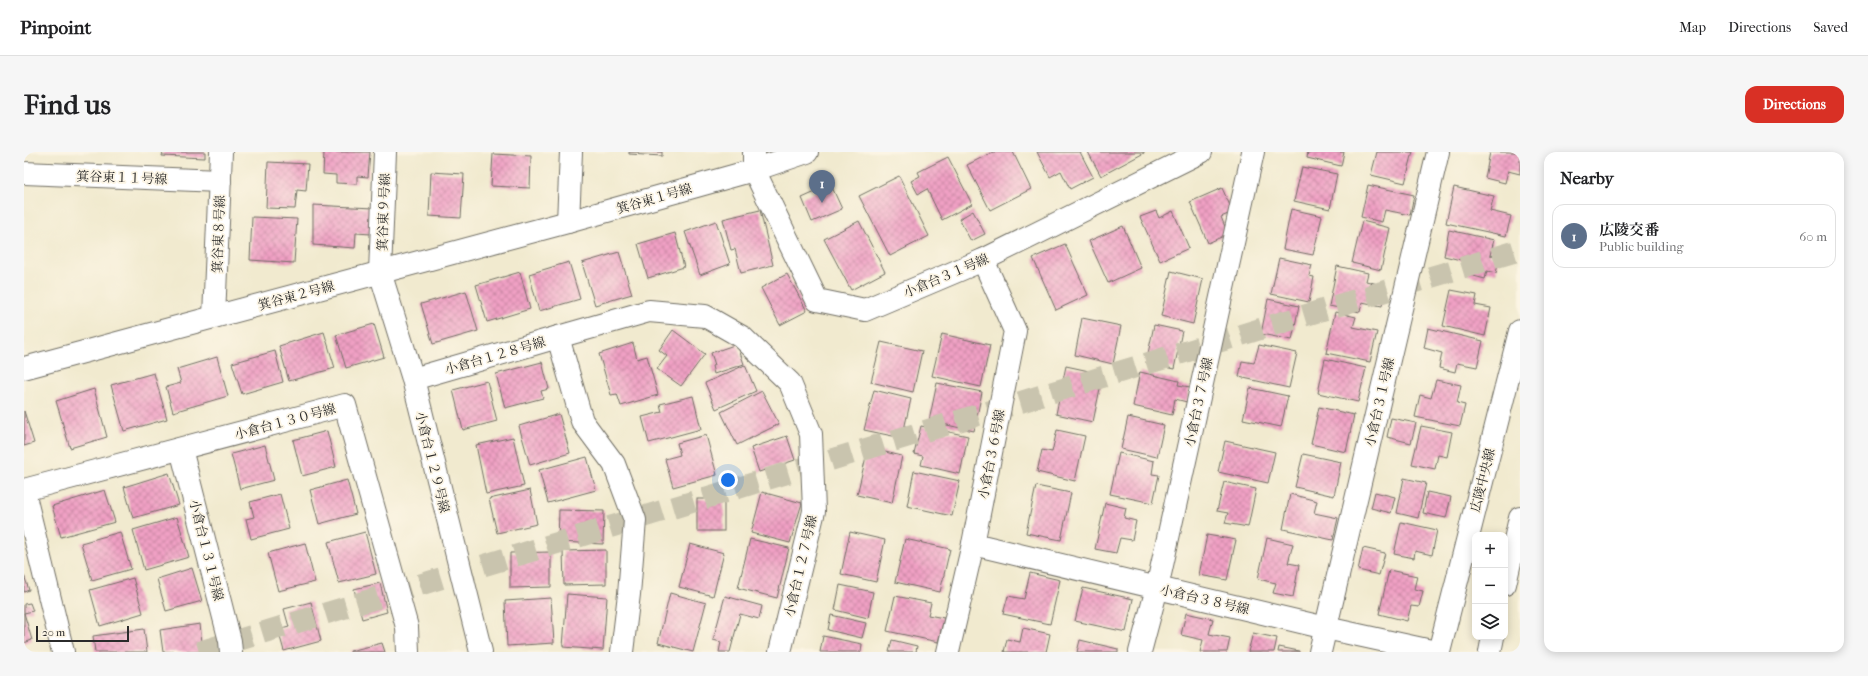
<!DOCTYPE html>
<meta charset="utf-8">
<style>
:root{--surface:#fff;--page:#f6f6f6;--text:#202124;--muted:#757577;--line:#e0e0e0;--accent:#d93025}
body{margin:0;font-family:"IM FELL French Canon","Noto Serif JP",serif;background:var(--page);color:var(--text)}
.controls{position:absolute;right:12px;bottom:12px;display:grid;overflow:hidden;border-radius:8px;box-shadow:0 2px 10px #0003}
.controls button{width:36px;height:36px;display:grid;place-items:center;padding:0;border:0;border-bottom:1px solid var(--line);background:var(--surface);color:var(--text);font:20px sans-serif}
.scale{position:absolute;left:12px;bottom:10px;width:93px;box-sizing:border-box;padding-left:4px;border:2px solid #2b2b2b;border-top:0;font-size:11px;line-height:14px;white-space:nowrap;color:#2b2b2b;-webkit-text-stroke:3px #fcf5e5;paint-order:stroke}
.you{position:absolute;left:704px;top:328px;width:14px;height:14px;margin:-10px;border:3px solid #fff;border-radius:50%;background:#1a73e8;box-shadow:0 0 0 6px #1a73e833}
.badge{display:grid;place-items:center;width:26px;height:26px;border-radius:50%;background:var(--accent);color:#fff;font-size:13px;font-weight:700}
.pin{position:absolute;translate:-50% -33px;filter:drop-shadow(0 1px 2px #0008)}
.pin::after{content:'';position:absolute;top:21px;width:14px;height:12px;background:inherit;clip-path:polygon(0 0,100% 0,50% 100%)}
.list{margin:0;padding:0;list-style:none}
h2{display:flex;justify-content:space-between;align-items:center;height:52px;margin:0;padding:0 16px;font-size:17px}
h2 small{font-size:13px;font-weight:400;color:var(--muted)}
.list li{display:grid;grid-template-columns:26px 1fr auto;gap:12px;align-items:center;box-sizing:border-box;height:64px;margin:0 8px 8px;padding:0 8px;border:1px solid var(--line);border-radius:12px}
.list b{display:block;font-size:15px;white-space:nowrap}
.list p{margin:0;font-size:13px;white-space:nowrap;color:var(--muted)}
.list em{font-size:13px;font-style:normal;color:var(--muted)}
.icon{flex:none;width:22px;height:22px;fill:none;stroke:currentColor;stroke-width:2;stroke-linecap:round;stroke-linejoin:round}
.map{position:relative;flex:none;width:1496px;height:500px;overflow:hidden;border-radius:12px}
header{display:flex;align-items:center;gap:24px;box-sizing:border-box;height:56px;padding:0 20px;background:var(--surface);border-bottom:1px solid var(--line)}
header strong{font-size:19px}
nav{display:flex;gap:22px;margin-inline-start:auto;font-size:14px}
.intro{display:flex;align-items:center;justify-content:space-between;box-sizing:border-box;height:96px;padding:0 24px}
h1{margin:0;font-size:28px}
.button{padding:10px 18px;border-radius:12px;background:var(--accent);color:#fff;font-size:14px;font-weight:700}
main{display:flex;gap:24px;padding:0 24px}
aside{flex:1;background:var(--surface);border-radius:12px;box-shadow:0 2px 10px #0003}
.map>svg:first-child{display:block}
.building{fill:url(#building-cross-hatch)}
.lines{fill:none;stroke-linecap:round;stroke-linejoin:round}
.tertiary-tunnel{stroke:#c9c4ae;stroke-width:22;stroke-dasharray:22 11;stroke-linecap:butt}
.minor-casing{stroke:#706e64;stroke-width:24}
.tertiary-casing{stroke:#706e64;stroke-width:24}
.minor{stroke:#fff;stroke-width:22}
.tertiary{stroke:#fff;stroke-width:22}
.labels{text-anchor:middle;stroke-width:3.5;stroke-linejoin:round;paint-order:stroke}
.street-label{font-size:13px;fill:#2b2b2b;stroke:#fcf5e5}
</style>
<header>
<strong>Pinpoint</strong>
<nav><a>Map</a><a>Directions</a><a>Saved</a></nav>
</header>
<div class="intro"><h1>Find us</h1><a class="button">Directions</a></div>
<main>
<div class="map">
<svg width="1496" height="500" viewBox="0 0 1496 500">
<defs>
<pattern id="building-cross-hatch" width="8" height="8" patternUnits="userSpaceOnUse"><rect width="8" height="8" fill="#f0a0c4"/><path d="M0 0l8 8M0 8l8-8" fill="none" stroke="#c3839f"/></pattern>
</defs>
<rect width="100%" height="100%" fill="#fcf5e5"/>
<filter id="ink" filterUnits="userSpaceOnUse"><feTurbulence type="fractalNoise" baseFrequency=".025" numOctaves="2"/><feDisplacementMap in="SourceGraphic" scale="8" xChannelSelector="R" yChannelSelector="G"/><feConvolveMatrix kernelMatrix="1 2 1 2 8 2 1 2 1" color-interpolation-filters="sRGB"/></filter>
<filter id="wash" filterUnits="userSpaceOnUse"><feTurbulence type="fractalNoise" baseFrequency=".012" numOctaves="4" result="noise"/><feDisplacementMap in="SourceGraphic" scale="16" xChannelSelector="R" yChannelSelector="G"/><feGaussianBlur stdDeviation="0.9" result="paint"/><feColorMatrix in="noise" values="0 0 0 0 0 0 0 0 0 0 0 0 0 0 0 0 0 1.4 0 .05"/><feComposite in="paint" operator="in"/></filter>
<g filter="url(#wash)">
<rect width="100%" height="100%" fill="#f1eacf"/>
<g id="blocks">
<!-- building -->
<g class="building">
<polygon points="139,0 181,0 181,6 138,4"/>
<polygon points="300,0 346,0 344,25 333,24 333,32 312,31 312,23 299,22"/>
<polygon points="605,0 638,0 638,4 605,2"/>
<polygon points="969,0 989,0 1007,37 966,58 943,13"/>
<polygon points="1013,0 1056,0 1069,25 1046,37 1037,19 1026,25"/>
<polygon points="1064,0 1120,0 1120,1 1077,24"/>
<polygon points="1284,0 1320,0 1317,14 1283,6"/>
<polygon points="1353,0 1389,0 1381,31 1347,23"/>
<polygon points="1466,0 1496,0 1496,22 1484,19 1481,31 1461,26"/>
<polygon points="469,2 507,4 506,36 467,34"/>
<polygon points="924,5 948,52 918,68 903,37 894,42 887,29 896,24 894,20"/>
<polygon points="244,10 284,12 282,39 273,38 271,57 242,56"/>
<polygon points="1278,15 1313,22 1306,57 1270,49"/>
<polygon points="407,20 440,22 437,66 405,64"/>
<polygon points="875,24 905,84 866,104 835,44"/>
<polygon points="807,33 818,57 788,70 778,46"/>
<polygon points="1344,33 1390,43 1386,63 1361,58 1358,70 1337,65"/>
<polygon points="1430,35 1470,44 1466,59 1487,64 1482,84 1422,71"/>
<polygon points="1198,36 1209,60 1197,65 1204,82 1184,91 1166,50"/>
<polygon points="289,53 349,56 347,82 332,81 331,96 289,93"/>
<polygon points="1267,57 1298,64 1289,103 1259,97"/>
<polygon points="736,58 749,113 717,121 711,97 707,98 699,67"/>
<polygon points="949,59 961,82 947,89 935,67"/>
<polygon points="1132,59 1135,66 1149,59 1165,96 1136,109 1116,65"/>
<polygon points="228,65 273,67 270,111 226,108"/>
<polygon points="692,69 706,112 676,123 661,80"/>
<polygon points="835,69 861,120 827,138 800,87"/>
<polygon points="1338,69 1366,76 1357,118 1328,111"/>
<polygon points="1099,74 1117,116 1084,131 1065,89"/>
<polygon points="1425,78 1470,88 1466,103 1476,105 1472,121 1463,119 1461,127 1442,122 1445,110 1420,104"/>
<polygon points="651,81 660,115 624,126 614,92"/>
<polygon points="1041,92 1064,143 1032,158 1009,106"/>
<polygon points="595,100 608,142 571,153 558,111"/>
<polygon points="1255,106 1288,113 1285,124 1290,125 1285,150 1247,142"/>
<polygon points="545,110 556,147 515,159 505,122"/>
<polygon points="1313,114 1344,121 1342,129 1362,134 1358,154 1338,150 1336,160 1305,154"/>
<polygon points="1147,119 1179,127 1169,172 1137,164"/>
<polygon points="496,120 506,157 463,170 452,133"/>
<polygon points="763,122 783,159 756,173 737,136"/>
<polygon points="1427,138 1453,143 1451,153 1467,156 1461,184 1419,174"/>
<polygon points="442,139 454,179 409,192 397,152"/>
<polygon points="1244,147 1275,154 1268,188 1237,182"/>
<polygon points="1311,160 1332,165 1329,175 1353,180 1346,210 1302,201"/>
<polygon points="1058,166 1097,174 1089,212 1051,203"/>
<polygon points="350,172 360,205 322,216 312,183"/>
<polygon points="1130,173 1158,179 1150,217 1122,211"/>
<polygon points="1404,176 1459,189 1453,215 1433,211 1431,220 1415,216 1418,201 1400,196"/>
<polygon points="649,178 681,202 657,234 633,217 643,204 635,198"/>
<polygon points="300,180 311,216 265,229 255,194"/>
<polygon points="918,182 966,193 957,235 908,224"/>
<polygon points="857,190 898,199 889,240 847,230"/>
<polygon points="609,191 613,207 623,204 634,243 597,254 593,242 587,243 575,202"/>
<polygon points="713,192 720,212 690,222 688,214 691,213 687,201"/>
<polygon points="1235,193 1273,201 1265,236 1215,225 1218,209 1230,211"/>
<polygon points="251,199 259,230 218,242 208,211"/>
<polygon points="193,205 204,244 149,260 142,235 157,231 153,217"/>
<polygon points="1301,207 1342,216 1334,250 1294,241"/>
<polygon points="518,210 525,237 517,239 519,246 481,256 472,222"/>
<polygon points="721,213 732,239 692,257 681,231"/>
<polygon points="1042,214 1079,222 1069,270 1032,262"/>
<polygon points="1116,220 1155,229 1154,233 1166,235 1163,250 1151,247 1148,263 1109,254"/>
<polygon points="130,221 143,267 100,279 87,233"/>
<polygon points="1412,228 1437,233 1433,251 1441,253 1436,274 1391,265 1396,243 1407,246"/>
<polygon points="463,229 473,269 439,278 429,238"/>
<polygon points="913,231 958,240 950,279 905,269"/>
<polygon points="1226,236 1264,244 1257,275 1219,267"/>
<polygon points="70,237 83,285 46,296 32,249"/>
<polygon points="850,238 887,247 878,286 840,278"/>
<polygon points="738,239 755,272 713,293 697,260"/>
<polygon points="669,244 677,277 625,291 618,265 638,260 636,252"/>
<polygon points="1295,255 1330,263 1322,300 1287,292"/>
<polygon points="0,259 10,291 0,294"/>
<polygon points="535,262 546,301 506,313 495,274"/>
<polygon points="1104,265 1140,273 1133,305 1097,297"/>
<polygon points="1367,266 1392,271 1387,291 1363,285"/>
<polygon points="897,274 944,284 936,322 897,313 899,304 890,302"/>
<polygon points="1397,274 1428,280 1423,305 1414,303 1411,317 1388,312"/>
<polygon points="1033,278 1061,284 1051,329 1013,320 1018,298 1028,300"/>
<polygon points="303,279 312,315 278,324 269,288"/>
<polygon points="682,283 693,323 649,335 641,307 656,303 653,291"/>
<polygon points="763,284 771,308 735,320 727,296"/>
<polygon points="489,285 500,334 462,342 452,293"/>
<polygon points="1201,289 1251,300 1244,331 1194,320"/>
<polygon points="241,293 250,328 216,337 207,302"/>
<polygon points="844,296 878,304 868,351 833,343"/>
<polygon points="1095,301 1130,309 1128,322 1135,323 1129,351 1086,342"/>
<polygon points="1279,302 1317,310 1310,344 1271,335"/>
<polygon points="563,305 572,338 524,351 515,318"/>
<polygon points="890,319 936,329 928,364 883,354"/>
<polygon points="145,321 155,353 109,366 100,335"/>
<polygon points="1380,326 1402,331 1394,366 1373,361"/>
<polygon points="323,328 332,362 295,372 286,338"/>
<polygon points="1200,330 1232,337 1224,375 1201,371 1204,361 1193,359"/>
<polygon points="1012,334 1047,341 1037,388 1002,381"/>
<polygon points="81,338 91,370 37,385 28,354"/>
<polygon points="506,338 513,372 473,381 465,347"/>
<polygon points="738,340 778,351 766,391 727,381"/>
<polygon points="1351,340 1371,345 1367,361 1347,356"/>
<polygon points="1403,340 1427,345 1422,366 1399,361"/>
<polygon points="256,342 265,377 227,387 222,367 230,365 226,350"/>
<polygon points="1266,342 1293,349 1290,361 1314,366 1309,388 1259,377"/>
<rect x="673" y="347" width="27" height="32"/>
<polygon points="1081,351 1102,356 1100,366 1112,369 1108,388 1096,386 1092,401 1071,397"/>
<polygon points="535,358 580,359 579,392 534,390"/>
<polygon points="153,365 165,405 120,418 109,378"/>
<polygon points="1377,370 1413,378 1408,403 1391,399 1390,406 1370,402"/>
<polygon points="96,380 107,417 68,428 57,391"/>
<polygon points="341,380 352,422 315,431 304,390"/>
<polygon points="826,380 861,388 852,430 817,422"/>
<polygon points="1183,383 1212,388 1203,428 1175,423"/>
<polygon points="1243,386 1269,392 1264,411 1275,413 1269,445 1249,441 1252,431 1234,427"/>
<polygon points="726,387 765,396 753,446 714,436"/>
<polygon points="881,387 926,397 916,440 871,430"/>
<polygon points="281,391 291,430 254,439 244,401"/>
<polygon points="666,392 700,401 689,444 655,435"/>
<polygon points="1339,396 1361,401 1355,423 1334,418"/>
<polygon points="582,398 582,432 540,433 539,399"/>
<polygon points="527,400 527,435 486,436 486,401"/>
<polygon points="168,416 178,449 142,459 133,427"/>
<polygon points="1365,418 1393,424 1390,437 1399,439 1395,455 1387,454 1383,469 1355,462"/>
<polygon points="1006,421 1036,428 1026,472 979,462 984,444 1000,447"/>
<polygon points="0,423 5,438 0,440"/>
<polygon points="109,426 119,461 76,474 66,438"/>
<polygon points="356,431 363,460 338,467 330,437"/>
<polygon points="816,433 849,440 844,466 811,458"/>
<polygon points="1059,436 1109,447 1102,480 1051,469"/>
<polygon points="646,441 682,451 669,500 634,491"/>
<polygon points="543,442 583,445 579,498 539,495"/>
<polygon points="701,444 738,454 735,467 716,462 706,500 695,500 697,490 689,488"/>
<polygon points="871,444 907,451 904,463 920,466 914,490 863,479"/>
<polygon points="527,446 530,491 483,494 481,449"/>
<polygon points="287,450 297,489 260,499 254,478 265,475 260,457"/>
<polygon points="6,451 9,459 0,461 8,488 0,491 0,452"/>
<polygon points="1162,461 1189,467 1185,482 1206,486 1203,500 1176,500 1179,488 1157,483"/>
<polygon points="807,463 842,471 838,486 804,478"/>
<polygon points="176,472 179,500 139,500 136,478"/>
<polygon points="999,476 1026,482 1022,500 980,500 983,487 996,490"/>
<polygon points="120,477 123,500 71,500 69,484"/>
<polygon points="1229,481 1253,486 1250,500 1224,500"/>
<polygon points="799,484 838,492 837,500 796,500"/>
<polygon points="868,488 893,494 892,500 865,500"/>
<polygon points="1056,488 1094,497 1094,500 1053,500"/>
<polygon points="358,491 361,500 326,500 326,499"/>
<polygon points="1255,495 1275,499 1275,500 1254,500"/>
</g>
</g>
</g>
<g filter="url(#ink)">
<use href="#blocks" fill-opacity="0" stroke="#706e64" stroke-width="1"/>
<g class="lines">
<!-- tertiary-tunnel -->
<polyline class="tertiary-tunnel" points="175,500 1496,98"/>
<defs>
<g id="minor">
<polyline points="361,0 356,120 389,227 457,500"/>
<polyline points="730,0 730,18 793,148 841,158 959,108 1177,0"/>
<polyline points="0,21 196,29"/>
<polyline points="190,165 197,0"/>
<polyline points="534,185 625,159 681,164 718,185 766,231 787,282 790,359 756,500"/>
<polyline points="389,227 534,185 558,269 590,312 611,368 605,442 598,500"/>
<polyline points="157,297 206,489 207,500"/>
<polyline points="0,338 321,253 383,475 384,500"/>
<polyline points="0,340 39,500"/>
<polyline points="949,392 1302,476 1412,500"/>
<polyline points="1481,432 1496,366"/>
<polyline points="924,500 949,392 991,179 959,108"/>
<polyline points="1116,500 1133,436 1229,0"/>
<polyline points="1296,500 1414,0"/>
<polyline points="1415,500 1496,179"/>
<polyline points="1466,500 1469,485"/>
</g>
<g id="tertiary">
<polyline points="547,0 544,70 730,18 783,0"/>
<polyline points="0,216 544,70"/>
</g>
</defs>
<!-- minor casing -->
<use href="#minor" class="minor-casing"/>
<!-- tertiary casing -->
<use href="#tertiary" class="tertiary-casing"/>
<!-- minor -->
<use href="#minor" class="minor"/>
<!-- tertiary -->
<use href="#tertiary" class="tertiary"/>
</g>
</g>
<g class="labels">
<!-- street labels -->
<g class="street-label">
<text transform="translate(98 25) rotate(2)" y="5">箕谷東１１号線</text>
<text transform="translate(630 46) rotate(-16)" y="5">箕谷東１号線</text>
<text transform="translate(359 60) rotate(-88)" y="5">箕谷東９号線</text>
<text transform="translate(194 82) rotate(-88)" y="5">箕谷東８号線</text>
<text transform="translate(922 123) rotate(-23)" y="5">小倉台３１号線</text>
<text transform="translate(272 143) rotate(-15)" y="5">箕谷東２号線</text>
<text transform="translate(471 203) rotate(-16)" y="5">小倉台１２８号線</text>
<text transform="translate(1174 250) rotate(-78)" y="5">小倉台３７号線</text>
<text transform="translate(1355 250) rotate(-77)" y="5">小倉台３１号線</text>
<text transform="translate(261 269) rotate(-15)" y="5">小倉台１３０号線</text>
<text transform="translate(967 302) rotate(-79)" y="5">小倉台３６号線</text>
<text transform="translate(409 310) rotate(76)" y="5">小倉台１２９号線</text>
<text transform="translate(1458 328) rotate(-76)" y="5">広陵中央線</text>
<text transform="translate(183 398) rotate(76)" y="5">小倉台１３１号線</text>
<text transform="translate(776 414) rotate(-77)" y="5">小倉台１２７号線</text>
<text transform="translate(1181 447) rotate(13)" y="5">小倉台３８号線</text>
</g>
</g>
</svg>
<div class="controls">
<button>+</button>
<button>−</button>
<button><svg class="icon" aria-label="layers" viewBox="0 0 24 24"><path d="M12 4l9 5-9 5-9-5zM3 14l9 5 9-5"/></svg></button>
</div>
<div class="scale">20 m</div>
<div class="you"></div>
<div class="pin badge" style="left:798px;top:51px;background:#5c6f8a">1</div>
</div>
<aside>
<h2>Nearby<small></small></h2>
<ul class="list">
<li><span class="badge" style="background:#5c6f8a">1</span><div><b>広陵交番</b><p>Public building</p></div><em>60 m</em></li>
</ul>
</aside>
</main>
